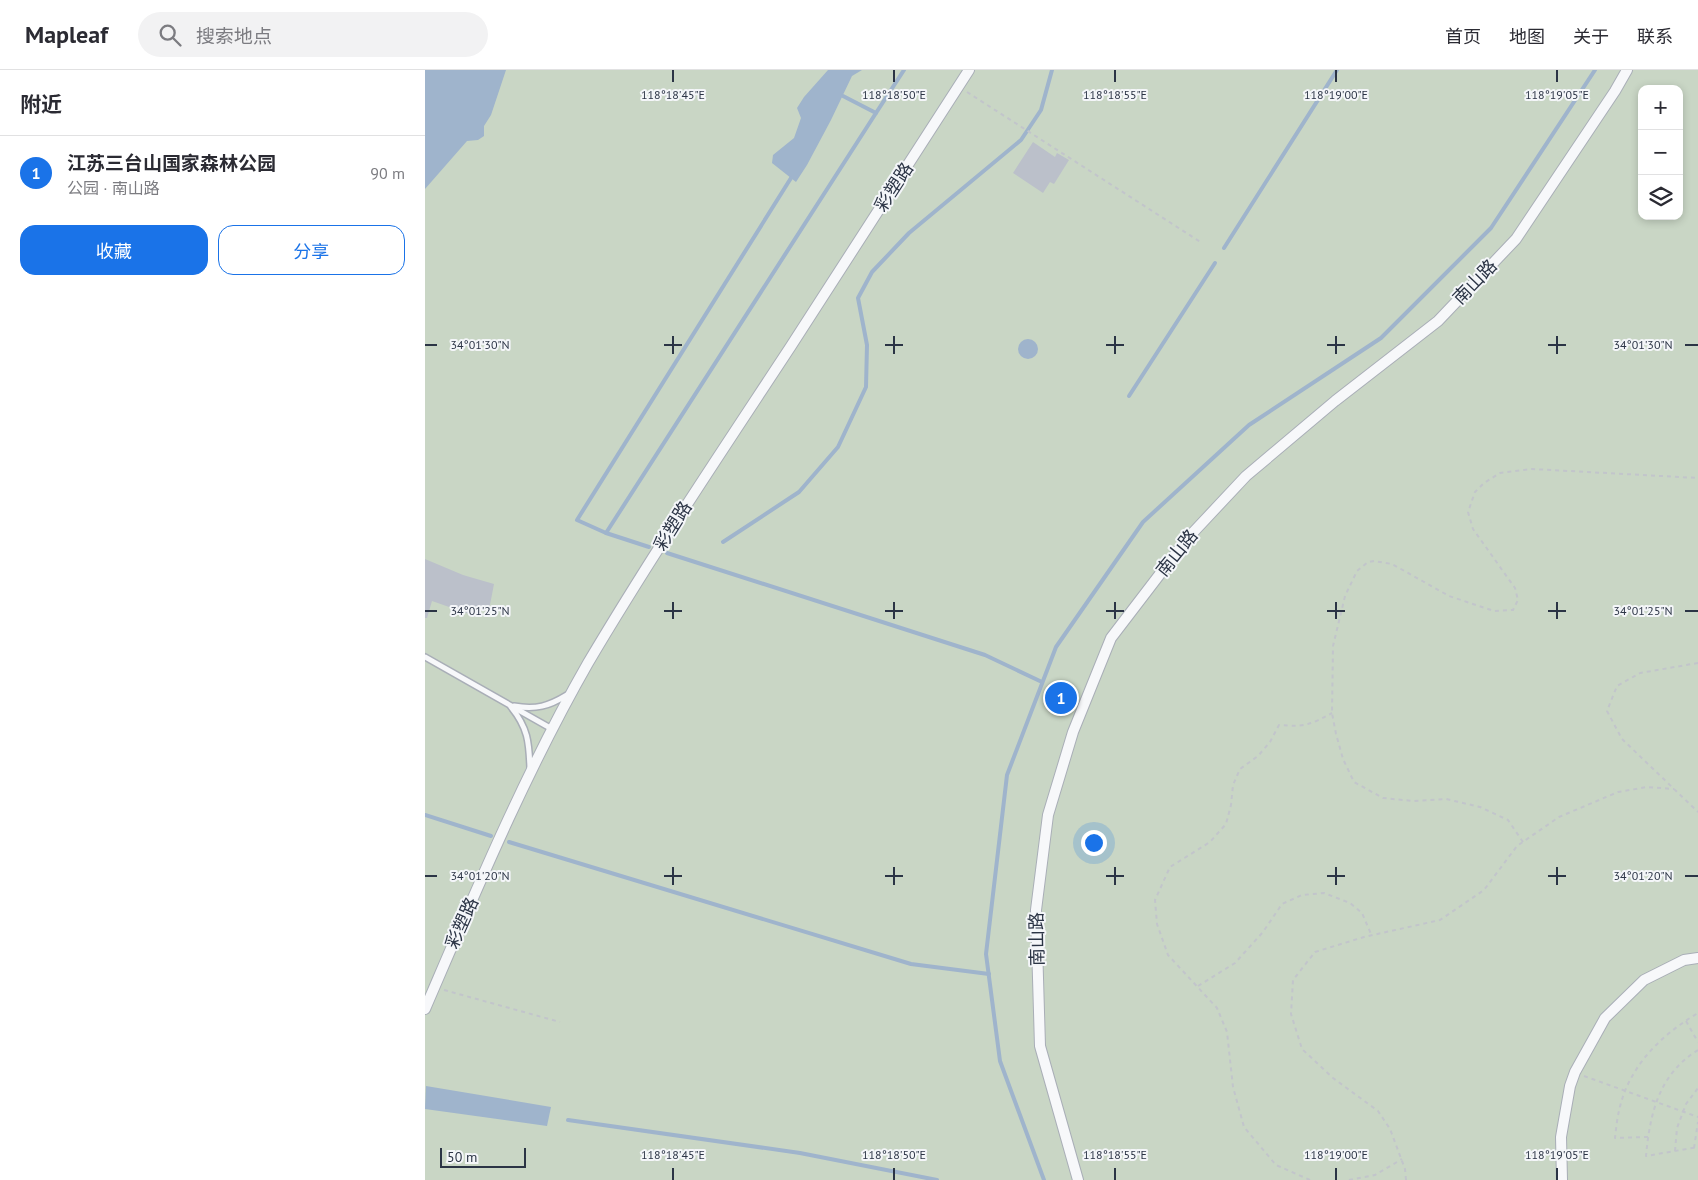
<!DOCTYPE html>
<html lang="zh">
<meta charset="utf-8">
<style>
:root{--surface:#fff;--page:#f2f2f3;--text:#2b2b33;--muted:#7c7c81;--line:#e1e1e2;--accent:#1a73e8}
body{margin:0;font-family:"PT Sans","Noto Sans SC",sans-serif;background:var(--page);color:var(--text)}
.controls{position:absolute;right:15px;top:15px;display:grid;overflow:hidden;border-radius:10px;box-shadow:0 2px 8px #0003}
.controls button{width:45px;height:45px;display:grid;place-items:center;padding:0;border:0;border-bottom:1px solid var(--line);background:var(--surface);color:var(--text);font:25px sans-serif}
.scale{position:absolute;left:15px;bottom:12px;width:86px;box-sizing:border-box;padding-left:5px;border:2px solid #2b3445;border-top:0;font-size:14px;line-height:18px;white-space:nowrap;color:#2b3445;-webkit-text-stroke:4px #f4f6f9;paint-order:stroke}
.you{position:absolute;left:668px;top:772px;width:18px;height:18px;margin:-12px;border:4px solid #fff;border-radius:50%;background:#1a73e8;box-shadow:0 0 0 8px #1a73e833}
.badge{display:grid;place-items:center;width:32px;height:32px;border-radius:50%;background:var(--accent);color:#fff;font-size:16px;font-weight:700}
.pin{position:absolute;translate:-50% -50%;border:2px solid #fff;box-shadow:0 1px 5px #0006}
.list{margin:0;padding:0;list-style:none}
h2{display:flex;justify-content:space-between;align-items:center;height:65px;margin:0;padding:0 20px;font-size:21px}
h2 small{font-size:16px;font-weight:400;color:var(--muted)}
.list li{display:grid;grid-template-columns:32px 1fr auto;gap:15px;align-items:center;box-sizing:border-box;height:75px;padding:0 20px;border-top:1px solid var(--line)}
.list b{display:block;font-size:19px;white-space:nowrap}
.list p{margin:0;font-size:16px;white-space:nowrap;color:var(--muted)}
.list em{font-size:16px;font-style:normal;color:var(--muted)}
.actions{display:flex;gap:10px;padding:15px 20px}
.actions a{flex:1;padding:11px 0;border:1px solid var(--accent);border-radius:15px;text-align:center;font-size:18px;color:var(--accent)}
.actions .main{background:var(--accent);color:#fff}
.icon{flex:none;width:28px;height:28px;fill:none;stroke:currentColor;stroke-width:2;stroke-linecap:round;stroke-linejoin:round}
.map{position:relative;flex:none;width:1273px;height:1110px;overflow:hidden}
header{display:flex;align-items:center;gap:30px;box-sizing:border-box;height:70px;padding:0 25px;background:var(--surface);border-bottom:1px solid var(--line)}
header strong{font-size:24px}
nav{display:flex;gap:28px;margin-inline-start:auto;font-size:18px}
.search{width:350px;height:45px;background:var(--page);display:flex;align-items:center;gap:12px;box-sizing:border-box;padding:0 18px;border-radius:28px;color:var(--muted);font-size:19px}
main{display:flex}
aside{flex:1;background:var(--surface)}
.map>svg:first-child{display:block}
.green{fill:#c9d6c5;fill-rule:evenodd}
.water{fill:#9fb4cc}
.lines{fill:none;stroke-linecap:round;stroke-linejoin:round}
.stream{stroke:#9fb4cc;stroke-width:4}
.building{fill:#bbc0ca}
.lane-casing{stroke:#a9aeb7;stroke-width:8}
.street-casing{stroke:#a9aeb7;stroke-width:12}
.path{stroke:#c2c5cb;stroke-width:2;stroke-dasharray:4 4;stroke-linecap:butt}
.lane{stroke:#f7f8fa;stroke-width:5}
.street{stroke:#f7f8fa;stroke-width:10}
.ticks{fill:none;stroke:#2b3445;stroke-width:2}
.labels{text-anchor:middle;stroke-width:4;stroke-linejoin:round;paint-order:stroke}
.street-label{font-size:18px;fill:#2b3445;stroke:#f4f6f9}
.ticks-label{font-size:12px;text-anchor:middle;fill:#2b3445;stroke:#f4f6f9;stroke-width:4;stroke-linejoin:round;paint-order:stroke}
</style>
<header>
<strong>Mapleaf</strong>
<div class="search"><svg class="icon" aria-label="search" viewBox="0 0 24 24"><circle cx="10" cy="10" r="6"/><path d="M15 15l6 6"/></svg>搜索地点</div>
<nav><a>首页</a><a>地图</a><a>关于</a><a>联系</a></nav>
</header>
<main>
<aside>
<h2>附近<small></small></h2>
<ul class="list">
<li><span class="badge">1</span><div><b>江苏三台山国家森林公园</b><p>公园 · 南山路</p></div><em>90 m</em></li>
</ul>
<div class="actions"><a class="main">收藏</a><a>分享</a></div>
</aside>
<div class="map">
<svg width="1273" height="1110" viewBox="0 0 1273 1110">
<rect width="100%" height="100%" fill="#e4e7ec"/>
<!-- green -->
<path class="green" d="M0,0H1273V1110H0ZM1217,19H1254V146H1217Z"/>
<!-- water -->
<g class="water">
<polygon points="0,0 81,0 66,45 59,56 59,66 53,70 42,71 0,119"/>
<polygon points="403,0 437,0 427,6 406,50 382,95 371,112 347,93 348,85 369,68 376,48 372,38 379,27"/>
<circle cx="603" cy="279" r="10"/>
<polygon points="1,1016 126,1037 122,1056 0,1039"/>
</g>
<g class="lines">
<!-- stream -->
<g class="stream">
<polyline points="451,43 479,0"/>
<polyline points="366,108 152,450 181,463 451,43 418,26"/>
<polyline points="799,178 912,0"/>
<polyline points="704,326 790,193"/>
<polyline points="181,463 224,477"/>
<polyline points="298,472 374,422 413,377 441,317 442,275 433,228 447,202 484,163 596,70 616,40 627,0"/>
<polyline points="242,483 560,585 617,612"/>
<polyline points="0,745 66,766"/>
<polyline points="84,772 486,894 564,904"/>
<polyline points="143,1050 375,1083 512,1110"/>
<polyline points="619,1110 575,991 561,884 582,705 631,577 718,452 824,355 956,268 1066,158 1170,0"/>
</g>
</g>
<!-- building -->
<g class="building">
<polygon points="608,72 630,87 632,83 644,90 629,114 625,112 618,123 588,103"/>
<polygon points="0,489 38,505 69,514 64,540 50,537 47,545 7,531 2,548 0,548"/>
</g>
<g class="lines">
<defs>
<g id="lane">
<polyline points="0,587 127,659"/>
<path d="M89,636C111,640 124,636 142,625"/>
<path d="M86,637C103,658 104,672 105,698"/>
</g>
<g id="street">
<path d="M0,939C50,823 100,703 163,593C227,485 297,381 366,276C426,184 485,92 544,0"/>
<polyline points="653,1110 615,976 611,840 623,745 648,662 686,568 761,470 821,406 910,331 1013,251 1091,169 1190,21 1202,0"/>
<polyline points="1137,1110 1136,1067 1145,1016 1150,1002 1180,948 1219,910 1259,890 1273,888"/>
</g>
</defs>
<!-- lane casing -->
<use href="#lane" class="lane-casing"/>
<!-- street casing -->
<use href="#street" class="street-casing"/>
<!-- path -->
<g class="path">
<polyline points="542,22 777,173"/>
<polyline points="1273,593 1215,603 1192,616 1182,641 1197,669 1273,742"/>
<polyline points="1098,772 1083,750 1055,737 1021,729 988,731 958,728 929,712 918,689 911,664 907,643 908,576 920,526 932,501 943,492 949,491 967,494 1024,526 1069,541 1088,540 1093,530 1090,518 1048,459 1043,442 1050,422 1059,413 1075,403 1107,399 1273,408"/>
<polyline points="773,916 810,893 838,862 857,834 877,825 899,823 925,833 937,843 946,864"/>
<polyline points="19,920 135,952"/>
<polyline points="1261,951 1273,972"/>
<path d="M1273,980C1234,1004 1225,1043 1221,1086L1273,1077"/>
<polyline points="1159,1006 1273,1047"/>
<path d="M1223,1067L1190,1068C1191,1059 1192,1049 1194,1041C1203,997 1236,965 1273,943"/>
<polyline points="1269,1078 1273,1052"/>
<polyline points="1250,1081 1252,1058 1261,1034 1273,1018"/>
<path d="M885,1110L851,1095L819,1057L808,1017L802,962L792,938L743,885L732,854L730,830L745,797L785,772L801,754L806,735L808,715L815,699L833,686L845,672L854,655C880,657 885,655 907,643"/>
<polyline points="924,1110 950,1105 977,1089"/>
<polyline points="981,1110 980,1099 965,1059 953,1041 908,1008 877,979 866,944 868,910 890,882 939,867 1015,850 1059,820 1092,776 1134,747 1193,722 1222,717 1249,719"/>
</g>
<!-- lane -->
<use href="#lane" class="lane"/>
<!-- street -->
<use href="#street" class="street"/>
</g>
<!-- ticks -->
<path class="ticks" d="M248,0V12M469,0V12M690,0V12M911,0V12M1132,0V12M248,266V284M469,266V284M690,266V284M911,266V284M1132,266V284M0,275H12M239,275H257M460,275H478M681,275H699M902,275H920M1123,275H1141M1260,275H1273M248,532V549M469,532V549M690,532V549M911,532V549M1132,532V549M0,541H12M239,541H257M460,541H478M681,541H699M902,541H920M1123,541H1141M1260,541H1273M248,797V815M469,797V815M690,797V815M911,797V815M1132,797V815M0,806H12M239,806H257M460,806H478M681,806H699M902,806H920M1123,806H1141M1260,806H1273M248,1098V1110M469,1098V1110M690,1098V1110M911,1098V1110M1132,1098V1110"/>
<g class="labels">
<!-- street labels -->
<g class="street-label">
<text transform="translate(469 117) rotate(-57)" y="6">彩塑路</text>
<text transform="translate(1050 212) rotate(-46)" y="6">南山路</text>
<text transform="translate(248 456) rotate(-58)" y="6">彩塑路</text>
<text transform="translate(752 483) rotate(-51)" y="6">南山路</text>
<text transform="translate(37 853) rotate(-66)" y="6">彩塑路</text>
<text transform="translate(612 869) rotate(-91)" y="6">南山路</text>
</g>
</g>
<g class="ticks-label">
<text x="248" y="29">118°18'45"E</text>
<text x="469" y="29">118°18'50"E</text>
<text x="690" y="29">118°18'55"E</text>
<text x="911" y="29">118°19'00"E</text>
<text x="1132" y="29">118°19'05"E</text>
<text x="55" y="279">34°01'30"N</text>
<text x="1218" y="279">34°01'30"N</text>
<text x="55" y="545">34°01'25"N</text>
<text x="1218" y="545">34°01'25"N</text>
<text x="55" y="810">34°01'20"N</text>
<text x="1218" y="810">34°01'20"N</text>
<text x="248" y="1089">118°18'45"E</text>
<text x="469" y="1089">118°18'50"E</text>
<text x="690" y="1089">118°18'55"E</text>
<text x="911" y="1089">118°19'00"E</text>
<text x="1132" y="1089">118°19'05"E</text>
</g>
</svg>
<div class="controls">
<button>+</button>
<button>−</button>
<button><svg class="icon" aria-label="layers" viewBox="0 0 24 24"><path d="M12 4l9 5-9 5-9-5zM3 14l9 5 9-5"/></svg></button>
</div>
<div class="scale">50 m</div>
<div class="you"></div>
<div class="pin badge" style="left:636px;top:628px">1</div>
</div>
</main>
